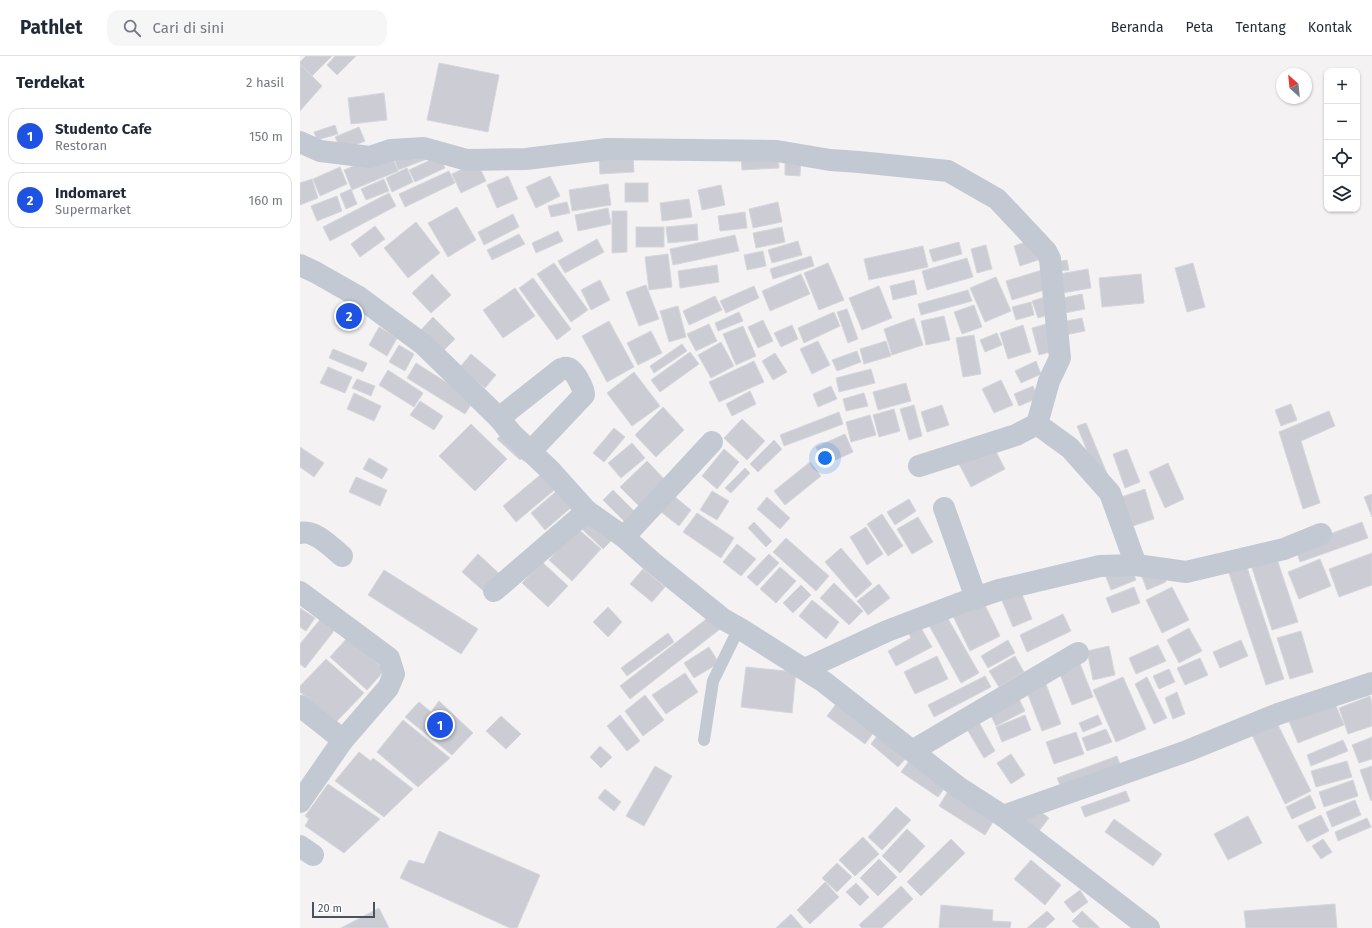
<!DOCTYPE html>
<html lang="id">
<meta charset="utf-8">
<style>
:root{--surface:#fff;--page:#f6f6f7;--text:#1f2937;--muted:#747a83;--line:#e0e1e3;--accent:#1e52e2}
body{margin:0;font-family:"Fira Sans",sans-serif;background:var(--page);color:var(--text)}
.controls{position:absolute;right:12px;top:12px;display:grid;overflow:hidden;border-radius:8px;box-shadow:0 1px 3px #0004}
.controls button{width:36px;height:36px;display:grid;place-items:center;padding:0;border:0;border-bottom:1px solid var(--line);background:var(--surface);color:var(--text);font:20px sans-serif}
.compass{position:absolute;left:976px;top:12px;width:36px;height:36px;border-radius:50%;background:var(--surface);box-shadow:0 1px 3px #0004;rotate:333deg}
.scale{position:absolute;left:12px;bottom:10px;width:63px;box-sizing:border-box;padding-left:4px;border:2px solid #4a515f;border-top:0;font-size:11px;line-height:14px;white-space:nowrap;color:#4a515f;-webkit-text-stroke:3px #fff;paint-order:stroke}
.you{position:absolute;left:525px;top:402px;width:14px;height:14px;margin:-10px;border:3px solid #fff;border-radius:50%;background:#1a73e8;box-shadow:0 0 0 6px #1a73e833}
.badge{display:grid;place-items:center;width:26px;height:26px;border-radius:50%;background:var(--accent);color:#fff;font-size:13px;font-weight:700}
.pin{position:absolute;translate:-50% -50%;border:2px solid #fff;box-shadow:0 1px 4px #0006}
.list{margin:0;padding:0;list-style:none}
h2{display:flex;justify-content:space-between;align-items:center;height:52px;margin:0;padding:0 16px;font-size:17px}
h2 small{font-size:13px;font-weight:400;color:var(--muted)}
.list li{display:grid;grid-template-columns:26px 1fr auto;gap:12px;align-items:center;box-sizing:border-box;height:56px;margin:0 8px 8px;padding:0 8px;border:1px solid var(--line);border-radius:12px}
.list b{display:block;font-size:15px;white-space:nowrap}
.list p{margin:0;font-size:13px;white-space:nowrap;color:var(--muted)}
.list em{font-size:13px;font-style:normal;color:var(--muted)}
.icon{flex:none;width:22px;height:22px;fill:none;stroke:currentColor;stroke-width:2;stroke-linecap:round;stroke-linejoin:round}
.map{position:relative;flex:none;width:1072px;height:872px;overflow:hidden}
header{display:flex;align-items:center;gap:24px;box-sizing:border-box;height:56px;padding:0 20px;background:var(--surface);border-bottom:1px solid var(--line)}
header strong{font-size:19px}
nav{display:flex;gap:22px;margin-inline-start:auto;font-size:14px}
.search{width:280px;height:36px;background:var(--page);display:flex;align-items:center;gap:10px;box-sizing:border-box;padding:0 14px;border-radius:12px;color:var(--muted);font-size:15px}
main{display:flex}
aside{flex:1;background:var(--surface)}
.map>svg:first-child{display:block}
.building{fill:#cccdd4;stroke:#d6d7dd}
.lines{fill:none;stroke-linecap:round;stroke-linejoin:round}
.lane{stroke:#c3c9d3;stroke-width:12}
.street{stroke:#c3c9d3;stroke-width:22}
</style>
<header>
<strong>Pathlet</strong>
<div class="search"><svg class="icon" aria-label="search" viewBox="0 0 24 24"><circle cx="10" cy="10" r="6"/><path d="M15 15l6 6"/></svg>Cari di sini</div>
<nav><a>Beranda</a><a>Peta</a><a>Tentang</a><a>Kontak</a></nav>
</header>
<main>
<aside>
<h2>Terdekat<small>2 hasil</small></h2>
<ul class="list">
<li><span class="badge">1</span><div><b>Studento Cafe</b><p>Restoran</p></div><em>150 m</em></li>
<li><span class="badge">2</span><div><b>Indomaret</b><p>Supermarket</p></div><em>160 m</em></li>
</ul>
</aside>
<div class="map">
<svg width="1072" height="872" viewBox="0 0 1072 872">
<rect width="100%" height="100%" fill="#f4f2f2"/>
<!-- building -->
<g class="building">
<polygon points="6,0 32,0 12,20 0,8 0,6"/>
<polygon points="35,0 56,0 37,19 27,9"/>
<polygon points="139,7 199,19 188,76 127,64"/>
<polygon points="0,8 22,30 0,55"/>
<polygon points="84,37 87,64 51,68 48,42"/>
<polygon points="35,69 38,78 17,84 14,76"/>
<polygon points="59,71 65,85 42,95 35,81"/>
<polygon points="90,95 98,115 52,134 44,114"/>
<polygon points="478,96 479,112 442,114 441,99"/>
<polygon points="333,99 334,116 300,118 299,102"/>
<polygon points="139,100 145,112 115,126 109,114"/>
<polygon points="485,100 501,101 500,120 485,119"/>
<polygon points="127,103 98,114 95,104"/>
<polygon points="177,106 186,125 161,137 152,118"/>
<polygon points="40,111 47,128 20,140 13,123"/>
<polygon points="107,112 113,126 92,136 86,122"/>
<polygon points="149,115 155,127 105,151 99,138"/>
<polygon points="208,120 218,143 197,152 187,129"/>
<polygon points="250,120 260,140 236,152 226,131"/>
<polygon points="12,123 18,142 0,149 0,127"/>
<polygon points="84,123 89,135 66,144 61,133"/>
<rect x="325" y="127" width="23" height="19"/>
<polygon points="308,128 311,149 272,155 269,134"/>
<polygon points="421,129 425,149 402,154 398,134"/>
<polygon points="51,133 57,148 46,153 40,138"/>
<polygon points="89,137 96,150 30,185 23,171"/>
<polygon points="37,140 42,155 17,165 11,150"/>
<polygon points="389,143 392,161 362,165 360,147"/>
<polygon points="267,146 270,157 251,161 248,150"/>
<polygon points="478,146 482,166 453,172 449,153"/>
<polygon points="157,151 176,184 148,201 128,167"/>
<polygon points="308,152 311,168 278,175 275,159"/>
<polygon points="312,155 327,155 327,196 312,197"/>
<polygon points="445,156 447,172 420,175 418,160"/>
<polygon points="213,158 219,171 184,189 178,176"/>
<polygon points="116,166 140,197 108,222 84,192"/>
<polygon points="397,168 398,184 368,187 366,171"/>
<polygon points="75,170 85,183 60,201 51,188"/>
<rect x="336" y="171" width="28" height="20"/>
<polygon points="482,171 485,186 456,192 453,177"/>
<polygon points="258,175 263,185 236,197 232,187"/>
<polygon points="219,178 225,188 192,204 187,194"/>
<polygon points="435,179 439,195 373,209 370,193"/>
<polygon points="297,183 304,196 265,217 258,205"/>
<polygon points="731,184 738,204 720,210 714,190"/>
<polygon points="498,185 502,199 472,207 468,194"/>
<polygon points="659,186 662,198 633,206 629,194"/>
<polygon points="686,189 692,213 677,217 671,193"/>
<polygon points="623,190 628,211 569,224 564,203"/>
<polygon points="463,195 466,210 447,214 444,199"/>
<polygon points="368,198 372,231 349,234 345,201"/>
<polygon points="511,200 514,210 473,223 470,213"/>
<polygon points="667,202 673,221 627,234 622,215"/>
<polygon points="767,204 769,214 755,215 754,206"/>
<polygon points="254,207 288,254 271,266 237,218"/>
<polygon points="528,207 544,244 519,254 504,217"/>
<polygon points="893,207 905,251 887,256 875,212"/>
<polygon points="417,209 419,226 380,232 378,215"/>
<polygon points="788,213 791,232 757,238 754,219"/>
<polygon points="742,214 748,233 712,244 706,225"/>
<polygon points="132,218 151,239 131,257 112,237"/>
<polygon points="501,218 510,238 470,255 462,235"/>
<polygon points="841,218 844,247 802,251 799,222"/>
<polygon points="696,221 711,255 685,266 670,232"/>
<polygon points="233,222 271,273 257,284 219,232"/>
<polygon points="300,224 310,244 291,254 281,234"/>
<polygon points="614,224 617,238 593,244 590,230"/>
<polygon points="346,229 359,263 339,270 326,236"/>
<polygon points="454,230 459,242 426,257 420,245"/>
<polygon points="579,230 592,262 562,274 549,242"/>
<polygon points="215,232 235,260 203,282 183,254"/>
<polygon points="668,234 672,245 621,259 618,248"/>
<polygon points="782,238 785,253 760,258 758,243"/>
<polygon points="415,240 422,254 389,269 383,255"/>
<polygon points="745,241 751,258 738,262 732,245"/>
<polygon points="731,246 734,259 716,264 712,251"/>
<polygon points="674,249 682,271 662,278 654,256"/>
<polygon points="378,250 386,281 369,286 360,255"/>
<polygon points="547,253 558,283 548,287 537,256"/>
<polygon points="439,256 443,265 418,275 415,267"/>
<polygon points="534,256 540,270 504,287 498,272"/>
<polygon points="644,260 650,284 626,289 621,265"/>
<polygon points="133,261 155,283 141,297 119,276"/>
<polygon points="614,262 623,289 592,299 584,273"/>
<polygon points="782,262 785,275 765,279 762,266"/>
<polygon points="463,264 473,285 458,292 448,271"/>
<polygon points="309,265 334,311 307,326 282,280"/>
<polygon points="750,267 757,294 739,299 732,272"/>
<polygon points="409,268 417,285 396,295 387,278"/>
<polygon points="492,269 498,283 481,291 474,277"/>
<polygon points="723,269 731,296 708,303 700,277"/>
<polygon points="443,270 456,300 436,309 423,278"/>
<polygon points="79,271 97,282 87,300 69,289"/>
<polygon points="351,275 362,297 338,309 327,287"/>
<polygon points="697,277 702,289 685,296 680,284"/>
<polygon points="674,279 681,318 663,321 656,282"/>
<polygon points="518,285 530,309 512,318 500,293"/>
<polygon points="586,285 591,300 564,308 560,293"/>
<polygon points="421,286 434,310 411,322 398,299"/>
<polygon points="382,288 387,295 354,317 350,310"/>
<polygon points="99,289 114,298 105,315 89,306"/>
<polygon points="33,293 67,307 63,316 29,302"/>
<polygon points="557,295 561,306 537,315 532,304"/>
<polygon points="390,296 399,308 360,336 351,324"/>
<polygon points="475,297 487,316 473,324 462,305"/>
<polygon points="171,298 196,319 185,332 160,311"/>
<polygon points="454,305 464,326 419,346 409,326"/>
<polygon points="736,305 741,318 721,327 715,315"/>
<polygon points="116,307 174,344 165,358 107,322"/>
<polygon points="28,311 52,321 45,337 20,327"/>
<polygon points="571,313 575,327 539,336 536,322"/>
<polygon points="88,314 123,337 114,351 79,329"/>
<polygon points="334,316 360,350 332,370 307,337"/>
<polygon points="57,323 75,330 71,340 52,332"/>
<polygon points="701,324 713,349 694,357 682,333"/>
<polygon points="606,327 611,345 578,354 573,336"/>
<polygon points="531,330 537,343 518,351 513,338"/>
<polygon points="733,330 738,342 719,350 714,338"/>
<polygon points="450,335 456,348 432,360 426,348"/>
<polygon points="54,337 81,350 74,365 47,353"/>
<polygon points="564,337 568,350 546,355 543,343"/>
<polygon points="120,345 143,360 134,374 110,359"/>
<polygon points="991,348 997,364 981,370 975,354"/>
<polygon points="614,349 622,380 609,384 600,353"/>
<polygon points="642,349 649,369 627,376 621,356"/>
<polygon points="363,351 384,374 356,401 335,379"/>
<polygon points="594,353 600,375 579,381 573,359"/>
<polygon points="1029,355 1035,370 1001,385 1020,447 1003,453 979,376"/>
<polygon points="539,356 543,368 484,390 480,379"/>
<polygon points="570,359 576,379 551,386 546,366"/>
<polygon points="442,363 465,385 447,404 424,382"/>
<polygon points="786,367 808,420 799,424 777,370"/>
<polygon points="171,368 207,403 175,435 139,400"/>
<polygon points="314,372 325,381 304,406 293,397"/>
<polygon points="204,376 227,397 220,404 197,383"/>
<polygon points="545,378 553,396 524,409 516,391"/>
<polygon points="474,384 482,393 458,416 450,408"/>
<polygon points="332,387 345,402 321,422 308,407"/>
<polygon points="692,388 705,413 671,431 658,406"/>
<polygon points="0,391 24,407 14,421 0,411"/>
<polygon points="424,393 439,406 417,433 402,420"/>
<polygon points="827,393 840,426 825,432 813,398"/>
<polygon points="69,402 88,413 82,423 63,413"/>
<polygon points="347,405 366,425 339,450 320,431"/>
<polygon points="510,406 521,420 485,449 474,435"/>
<polygon points="868,407 884,443 865,452 849,416"/>
<polygon points="445,412 450,417 431,437 425,432"/>
<polygon points="245,415 258,431 216,466 203,450"/>
<polygon points="56,421 87,434 80,450 49,436"/>
<polygon points="260,432 274,449 245,474 231,457"/>
<polygon points="845,433 854,463 830,471 821,441"/>
<polygon points="313,434 334,455 324,465 303,444"/>
<polygon points="412,435 429,445 417,464 400,454"/>
<polygon points="369,436 391,454 379,470 356,452"/>
<polygon points="1072,438 1072,461 1064,441"/>
<polygon points="467,441 490,462 480,473 457,453"/>
<polygon points="609,443 616,455 595,469 587,456"/>
<polygon points="397,457 434,482 421,502 383,476"/>
<polygon points="582,458 603,490 588,500 567,468"/>
<polygon points="292,460 315,481 303,493 281,472"/>
<polygon points="618,461 633,486 612,498 597,473"/>
<polygon points="454,466 472,485 466,491 448,472"/>
<polygon points="1062,466 1068,482 1000,506 995,491"/>
<polygon points="566,471 583,498 567,509 550,481"/>
<polygon points="277,472 301,493 272,525 249,504"/>
<polygon points="486,482 529,520 516,535 473,496"/>
<polygon points="437,488 456,503 441,520 423,506"/>
<polygon points="541,492 572,528 556,542 525,506"/>
<polygon points="1072,497 1072,529 1039,541 1029,513"/>
<polygon points="178,498 203,521 187,538 162,516"/>
<polygon points="469,498 479,507 457,530 447,521"/>
<polygon points="976,500 998,566 972,574 951,509"/>
<polygon points="1020,503 1031,530 999,543 988,516"/>
<polygon points="242,506 268,530 248,551 222,527"/>
<polygon points="946,508 984,623 966,629 928,514"/>
<polygon points="480,511 496,525 476,547 460,533"/>
<polygon points="831,511 836,524 811,534 806,521"/>
<polygon points="343,513 365,531 352,546 330,528"/>
<polygon points="861,513 866,526 847,534 842,521"/>
<polygon points="84,514 178,573 161,598 68,539"/>
<polygon points="534,527 563,555 549,569 520,542"/>
<polygon points="579,528 590,542 568,559 557,545"/>
<polygon points="501,529 511,539 493,557 483,547"/>
<polygon points="719,531 732,563 713,571 700,540"/>
<polygon points="834,531 840,547 812,557 806,542"/>
<polygon points="872,531 889,564 862,577 846,544"/>
<polygon points="682,543 700,580 670,595 652,558"/>
<polygon points="512,544 539,566 526,583 499,560"/>
<polygon points="308,551 322,566 308,581 293,566"/>
<polygon points="0,552 15,562 6,575 0,571"/>
<polygon points="643,554 679,617 661,627 626,564"/>
<polygon points="414,557 424,570 330,643 320,630"/>
<polygon points="763,558 771,575 727,596 720,579"/>
<polygon points="23,560 37,571 5,612 0,608 0,588"/>
<polygon points="618,567 632,591 596,610 588,595 611,582 607,574"/>
<polygon points="889,572 902,595 879,607 867,584"/>
<polygon points="1001,575 1013,616 990,623 977,582"/>
<polygon points="368,577 374,586 327,620 321,612"/>
<polygon points="48,581 85,614 67,634 30,601"/>
<polygon points="708,584 715,597 688,612 681,600"/>
<polygon points="941,584 948,600 920,612 913,596"/>
<polygon points="858,589 866,605 836,618 829,602"/>
<polygon points="809,590 815,619 793,624 787,595"/>
<polygon points="409,591 419,607 394,622 384,607"/>
<polygon points="637,600 648,623 615,638 604,616"/>
<polygon points="715,600 724,616 699,631 689,615"/>
<polygon points="900,602 908,619 885,629 877,612"/>
<polygon points="26,603 64,637 36,666 0,636 0,630"/>
<polygon points="779,605 793,641 772,649 758,613"/>
<polygon points="446,611 496,616 492,657 441,651"/>
<polygon points="869,613 875,626 859,633 853,620"/>
<polygon points="385,617 398,636 366,658 352,639"/>
<polygon points="685,620 691,631 634,661 628,649"/>
<polygon points="823,621 846,673 816,686 793,634"/>
<polygon points="847,621 867,662 854,668 835,628"/>
<polygon points="744,623 761,668 742,675 725,631"/>
<polygon points="877,636 885,658 873,663 865,642"/>
<polygon points="345,639 364,664 343,680 325,655"/>
<polygon points="1070,640 1072,646 1072,670 1048,678 1039,652"/>
<polygon points="718,641 725,655 696,670 689,656"/>
<polygon points="539,644 577,672 565,688 527,660"/>
<polygon points="139,645 173,677 152,699 105,661 119,646 131,656"/>
<polygon points="1034,645 1044,669 998,687 988,663"/>
<polygon points="320,659 340,685 327,695 307,670"/>
<polygon points="725,659 731,674 702,686 696,671"/>
<polygon points="798,659 802,668 783,676 779,667"/>
<polygon points="201,660 221,678 206,693 186,675"/>
<polygon points="676,661 695,695 684,702 664,668"/>
<polygon points="975,663 1011,735 985,748 950,675"/>
<polygon points="103,664 150,702 118,731 77,696"/>
<polygon points="806,673 812,686 787,695 782,682"/>
<polygon points="580,676 608,700 598,711 571,688"/>
<polygon points="776,676 784,698 754,708 746,686"/>
<polygon points="1072,681 1072,703 1059,707 1052,689"/>
<polygon points="1043,684 1048,695 1011,710 1007,699"/>
<polygon points="300,690 312,701 301,712 290,701"/>
<polygon points="59,696 71,705 73,702 113,733 84,761 35,725"/>
<polygon points="711,698 725,719 711,728 697,707"/>
<polygon points="817,700 822,714 763,736 757,722"/>
<polygon points="609,705 646,730 638,741 601,716"/>
<polygon points="1047,705 1052,721 1016,731 1011,715"/>
<polygon points="355,710 372,720 344,770 326,760"/>
<polygon points="1072,710 1072,744 1071,745 1060,714"/>
<polygon points="1053,724 1058,740 1024,751 1019,736"/>
<polygon points="28,728 80,763 44,797 5,770 9,763 5,760"/>
<polygon points="650,732 696,761 685,779 639,750"/>
<polygon points="305,733 321,746 314,755 298,742"/>
<polygon points="826,735 830,745 785,761 781,751"/>
<polygon points="1010,739 1016,752 992,763 986,751"/>
<polygon points="1055,744 1061,759 1032,771 1026,756"/>
<polygon points="596,751 611,764 582,794 568,781"/>
<polygon points="734,751 749,762 736,779 721,767"/>
<polygon points="1021,759 1029,775 1007,786 998,770"/>
<polygon points="948,760 962,787 928,804 914,778"/>
<polygon points="1067,762 1071,771 1038,785 1035,776"/>
<polygon points="814,763 862,798 853,810 805,776"/>
<polygon points="607,773 625,790 600,817 582,800"/>
<polygon points="139,775 240,819 217,872 210,872 100,822 109,804 124,808"/>
<polygon points="563,781 579,798 555,820 539,804"/>
<polygon points="651,783 665,797 621,840 607,826"/>
<polygon points="1023,783 1032,796 1021,803 1012,790"/>
<polygon points="579,803 597,821 578,840 560,822"/>
<polygon points="731,804 761,829 745,849 714,823"/>
<polygon points="537,807 552,821 537,836 522,822"/>
<polygon points="525,826 539,841 510,868 497,854"/>
<polygon points="556,827 569,841 560,850 546,836"/>
<polygon points="601,830 613,843 582,872 562,872 559,869"/>
<polygon points="780,834 788,846 773,857 764,846"/>
<polygon points="1035,848 1037,872 946,872 944,855"/>
<polygon points="641,849 693,854 692,865 711,866 710,872 639,872"/>
<polygon points="79,852 89,872 41,872"/>
<polygon points="747,855 755,863 745,872 727,872"/>
<polygon points="782,855 800,872 780,872 772,865"/>
<polygon points="491,858 503,872 476,872"/>
</g>
<g class="lines">
<!-- lane -->
<polyline class="lane" points="404,684 413,625 439,572"/>
<!-- street -->
<g class="street">
<polyline points="0,86 20,95 70,101 91,94 124,92 167,104 226,103 307,93 477,95 530,104 559,106 648,115 697,143 746,195 750,203 760,302 749,325 737,368 716,379 619,410"/>
<polyline points="0,209 15,216 59,241 124,289 199,362 212,378 251,415 287,455 324,481 351,505 423,563 439,572 524,626 658,731 703,760 849,872"/>
<path d="M199,362L261,313C263,313 265,311 267,312C274,312 284,333 284,339L230,396"/>
<polyline points="737,368 770,392 810,437 836,509"/>
<polyline points="644,452 676,542"/>
<path d="M0,477C15,473 31,491 42,500"/>
<polyline points="324,481 412,386"/>
<polyline points="194,535 287,455"/>
<polyline points="0,536 89,602 94,618 88,632 43,684 0,746"/>
<polyline points="505,613 587,575 658,548 699,534 800,510 836,509 886,516 984,493 1021,478"/>
<polyline points="0,650 43,684"/>
<polyline points="612,695 778,597"/>
<polyline points="703,760 887,695 978,658 1072,627"/>
<polyline points="0,790 13,799"/>
</g>
</g>
</svg>
<div class="controls">
<button>+</button>
<button>−</button>
<button><svg class="icon" aria-label="locate" viewBox="0 0 24 24"><circle cx="12" cy="12" r="6"/><path d="M12 2v4M12 18v4M2 12h4M18 12h4"/></svg></button>
<button><svg class="icon" aria-label="layers" viewBox="0 0 24 24"><path d="M12 4l9 5-9 5-9-5zM3 14l9 5 9-5"/></svg></button>
</div>
<svg class="compass" viewBox="-18 -18 36 36"><path d="M0-13l5 13h-10z" fill="#e53935"/><path d="M0 13l5-13h-10z" fill="#747a83"/></svg>
<div class="scale">20 m</div>
<div class="you"></div>
<div class="pin badge" style="left:140px;top:669px">1</div>
<div class="pin badge" style="left:49px;top:260px">2</div>
</div>
</main>
